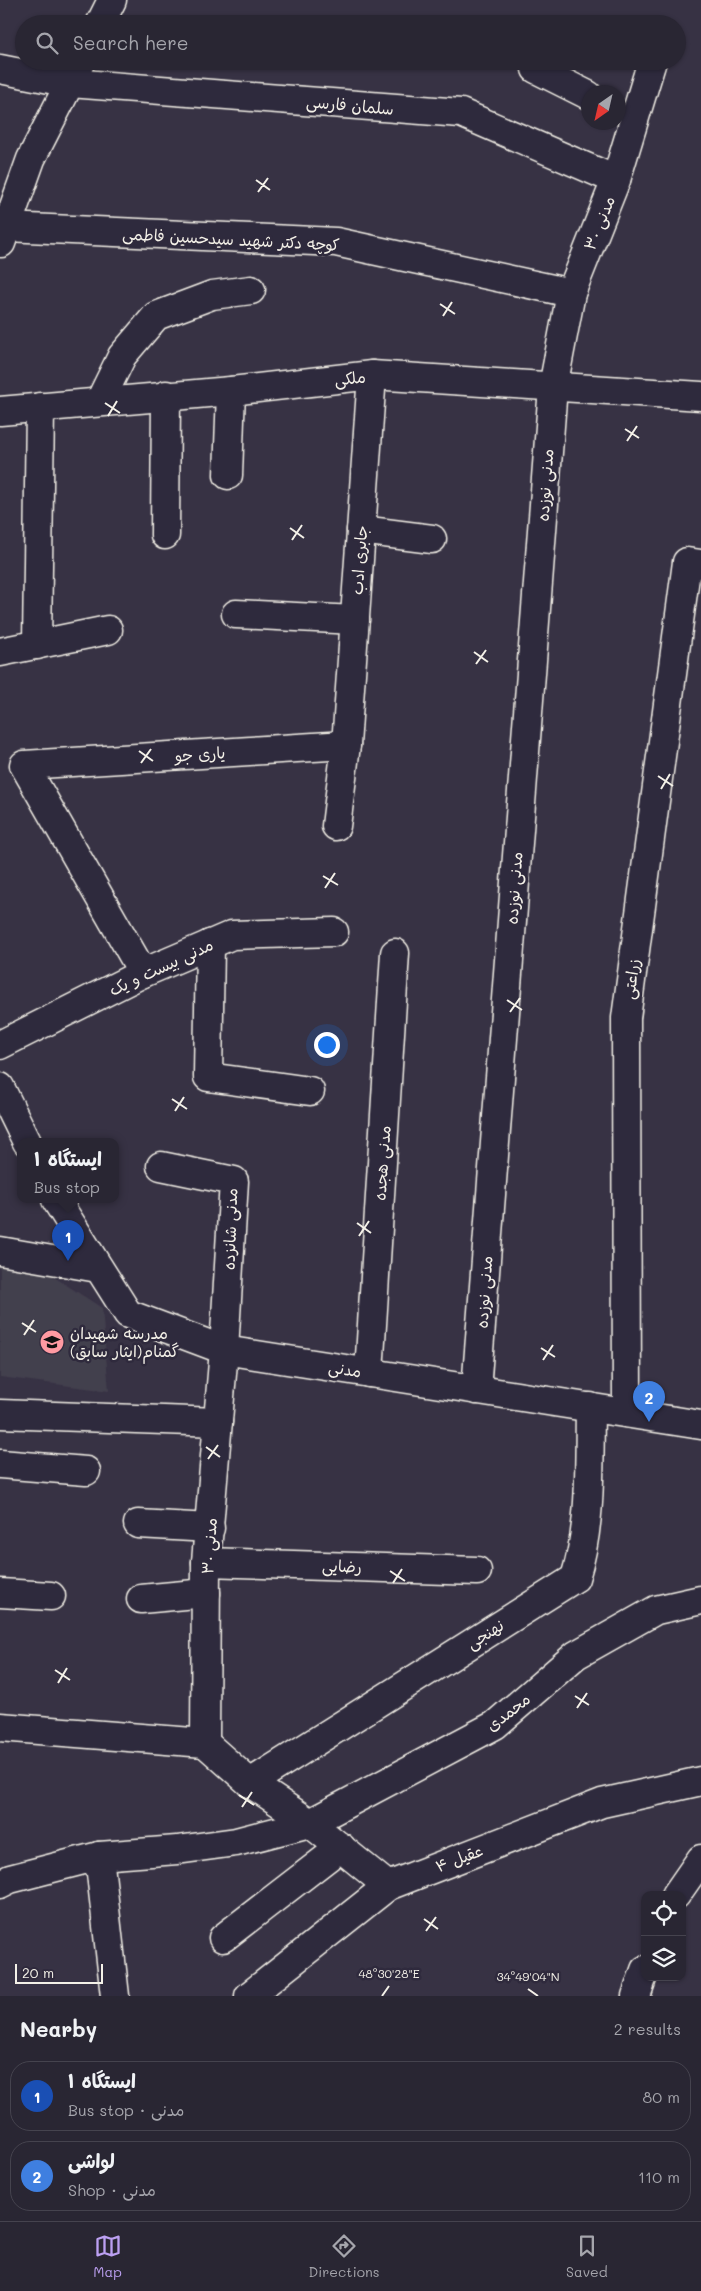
<!DOCTYPE html>
<meta charset="utf-8">
<style>
:root{--surface:#292633;--page:#312e3b;--text:#f1f3f6;--muted:#a5a5ac;--line:#45434e;--accent:#bca0f2}
body{margin:0;font-family:Mali,"Playpen Sans Arabic",sans-serif;background:var(--page);color:var(--text)}
.controls{position:absolute;right:15px;bottom:15px;display:grid;overflow:hidden;border-radius:10px;box-shadow:0 1px 4px #0004}
.controls button{width:45px;height:45px;display:grid;place-items:center;padding:0;border:0;border-bottom:1px solid var(--line);background:var(--surface);color:var(--text);font:25px sans-serif}
.compass{position:absolute;left:581px;top:85px;width:45px;height:45px;border-radius:50%;background:var(--surface);box-shadow:0 1px 4px #0004;rotate:214deg}
.scale{position:absolute;left:15px;bottom:12px;width:88px;box-sizing:border-box;padding-left:5px;border:2px solid #f4f1e8;border-top:0;font-size:14px;line-height:18px;white-space:nowrap;color:#f4f1e8;-webkit-text-stroke:4px #2f2a3d;paint-order:stroke}
.you{position:absolute;left:326px;top:1044px;width:18px;height:18px;margin:-12px;border:4px solid #fff;border-radius:50%;background:#1a73e8;box-shadow:0 0 0 8px #1a73e833}
.badge{display:grid;place-items:center;width:32px;height:32px;border-radius:50%;background:var(--accent);color:#fff;font-size:16px;font-weight:700}
.pin{position:absolute;translate:-50% -41px;filter:drop-shadow(0 1px 2px #0008)}
.pin::after{content:'';position:absolute;top:26px;width:18px;height:15px;background:inherit;clip-path:polygon(0 0,100% 0,50% 100%)}
.popup{position:absolute;left:17px;top:1138px;width:102px;height:65px;box-sizing:border-box;display:grid;place-content:center;border-radius:10px;background:var(--surface);filter:drop-shadow(0 1px 4px #0005);font-size:16px;white-space:nowrap;color:var(--muted)}
.popup b{font-size:19px;color:var(--text)}
.popup::after{content:'';position:absolute;left:50%;top:100%;margin-left:-10px;border:10px solid transparent;border-top-color:var(--surface)}
.list{margin:0;padding:0;list-style:none}
h2{display:flex;justify-content:space-between;align-items:center;height:65px;margin:0;padding:0 20px;font-size:21px}
h2 small{font-size:16px;font-weight:400;color:var(--muted)}
.list li{display:grid;grid-template-columns:32px 1fr auto;gap:15px;align-items:center;box-sizing:border-box;height:70px;margin:0 10px 10px;padding:0 10px;border:1px solid var(--line);border-radius:20px}
.list b{display:block;font-size:19px;white-space:nowrap}
.list p{margin:0;font-size:16px;white-space:nowrap;color:var(--muted)}
.list em{font-size:16px;font-style:normal;color:var(--muted)}
.icon{flex:none;width:28px;height:28px;fill:none;stroke:currentColor;stroke-width:2;stroke-linecap:round;stroke-linejoin:round}
.map{position:relative;flex:none;width:701px;height:1996px;overflow:hidden}
.search{position:absolute;background:var(--surface);box-shadow:0 1px 4px #0004;left:15px;right:15px;top:15px;height:55px;display:flex;align-items:center;gap:12px;box-sizing:border-box;padding:0 18px;border-radius:28px;color:var(--muted);font-size:19px}
.sheet{height:225px;background:var(--surface)}
nav{display:flex;justify-content:space-around;align-items:center;box-sizing:border-box;height:70px;border-top:1px solid var(--line);background:var(--surface);font-size:14px;color:var(--muted)}
nav a{display:grid;justify-items:center;gap:2px}
nav .on{color:var(--accent)}
.map>svg:first-child{display:block}
.built{fill:#433f4e}
.lines{fill:none;stroke-linecap:round;stroke-linejoin:round}
.street-casing{stroke:#f4f1e8;stroke-width:31}
.secondary-casing{stroke:#f4f1e8;stroke-width:31}
.street{stroke:#2f2a3d;stroke-width:28}
.secondary{stroke:#2f2a3d;stroke-width:28}
.ticks{fill:none;stroke:#f4f1e8;stroke-width:2}
.labels{text-anchor:middle;stroke-width:5;stroke-linejoin:round;paint-order:stroke}
.street-label{font-size:16px;fill:#f4f1e8;stroke:#2f2a3d}
.poi-label{font-size:16px;fill:#f4f1e8;stroke:#2f2a3d;text-anchor:start}
.ticks-label{font-size:12px;text-anchor:middle;fill:#f4f1e8;stroke:#2f2a3d;stroke-width:5;stroke-linejoin:round;paint-order:stroke}
</style>
<div class="map">
<svg width="701" height="1996" viewBox="0 0 701 1996">
<rect width="100%" height="100%" fill="#373244"/>
<filter id="ink" filterUnits="userSpaceOnUse"><feTurbulence type="fractalNoise" baseFrequency=".02" numOctaves="2"/><feDisplacementMap in="SourceGraphic" scale="10" xChannelSelector="R" yChannelSelector="G"/><feConvolveMatrix kernelMatrix="1 2 1 2 8 2 1 2 1" color-interpolation-filters="sRGB"/></filter>
<g filter="url(#ink)">
<!-- built -->
<polygon class="built" points="0,1262 37,1266 102,1308 109,1391 0,1377"/>
<g class="lines">
<defs>
<g id="street">
<polyline points="100,24 112,0"/>
<polyline points="0,69 70,83 461,113 616,180"/>
<polyline points="536,69 588,95"/>
<polyline points="6,227 336,242 571,293"/>
<polyline points="1,243 31,159 81,61"/>
<polyline points="100,401 122,356 156,316 212,295 251,290"/>
<polyline points="0,411 231,391 372,375 701,396"/>
<polyline points="228,475 231,391"/>
<polyline points="361,530 432,539"/>
<polyline points="165,535 166,395"/>
<polyline points="236,614 355,620"/>
<polyline points="37,645 40,407"/>
<polyline points="0,652 108,630"/>
<polyline points="336,826 346,745 372,375"/>
<polyline points="210,944 208,1077 310,1091"/>
<polyline points="143,973 24,765 346,745"/>
<polyline points="0,1045 143,973 232,935 334,932"/>
<polyline points="161,1166 234,1181 224,1350 206,1562 205,1743"/>
<polyline points="0,1251 98,1268"/>
<polyline points="369,1373 395,953"/>
<polyline points="476,1390 553,387 571,293 616,180 652,61"/>
<polyline points="627,1413 626,1018 687,562 701,564"/>
<polyline points="0,1414 218,1422"/>
<polyline points="0,1464 86,1471"/>
<polyline points="138,1524 210,1528"/>
<polyline points="206,1562 477,1571"/>
<polyline points="0,1593 51,1596"/>
<polyline points="141,1599 206,1593"/>
<polyline points="0,1727 205,1743"/>
<polyline points="205,1743 250,1783 310,1823 388,1886"/>
<path d="M250,1783L575,1578C592,1524 589,1464 590,1407"/>
<polyline points="99,1856 115,1996"/>
<polyline points="0,1884 10,1879 99,1856 177,1850 236,1842 310,1823 495,1725 576,1655 656,1610 701,1600"/>
<polyline points="223,1938 341,1847"/>
<polyline points="249,1996 388,1886 602,1803 701,1781"/>
</g>
<g id="secondary">
<polyline points="0,1087 27,1142"/>
<polyline points="56,1200 128,1314 224,1350 701,1425"/>
<polyline points="676,1895 701,1859"/>
<polyline points="636,1996 645,1970"/>
</g>
</defs>
<!-- street casing -->
<use href="#street" class="street-casing"/>
<!-- secondary casing -->
<use href="#secondary" class="secondary-casing"/>
<!-- street -->
<use href="#street" class="street"/>
<!-- secondary -->
<use href="#secondary" class="secondary"/>
</g>
</g>
<!-- ticks -->
<path class="ticks" d="M256,180L270,190M258,192L268,178M440,304L455,314M443,316L452,302M105,403L120,413M108,416L117,401M625,429L639,438M627,441L637,426M290,528L304,538M292,540L302,525M474,652L488,662M476,664L486,650M139,751L153,761M141,763L151,749M658,776L673,786M661,789L670,774M323,876L338,885M325,888L335,873M507,1000L522,1010M510,1012L520,998M172,1099L187,1109M175,1111L184,1097M357,1223L371,1233M359,1236L369,1221M22,1323L36,1332M24,1335L34,1320M541,1348L555,1357M543,1360L553,1345M206,1447L220,1457M208,1459L218,1445M390,1571L405,1581M393,1583L402,1569M55,1670L70,1680M58,1683L67,1668M575,1696L589,1705M577,1708L587,1693M239,1795L254,1805M242,1807L252,1792M424,1919L438,1929M426,1931L436,1917M528,1989L538,1996M382,1996L389,1986"/>
<!-- icons -->
<defs>
<symbol id="school-disc" viewBox="-11 -11 22 22"><circle r="9.5" fill="#ff9aa2" stroke="#2f2a3d"/><path d="M0-5L7-2L0 1L-7-2ZM-4 1L0 2.5L4 1V4Q0 6-4 4Z" fill="#111"/></symbol>
</defs>
<g fill-rule="evenodd">
<use href="#school-disc" x="38" y="1328" width="28" height="28"/>
</g>
<g class="labels">
<!-- street labels -->
<g class="street-label">
<text transform="translate(350 105) rotate(5)" y="6">سلمان فارسی</text>
<text transform="translate(599 223) rotate(-68)" y="6">مدنی ۳۰</text>
<text transform="translate(231 239) rotate(3)" y="6">کوچه دکتر شهید سیدحسین فاطمی</text>
<text transform="translate(350 378) rotate(-6)" y="6">ملکی</text>
<text transform="translate(545 485) rotate(-86)" y="6">مدنی نوزده</text>
<text transform="translate(359 560) rotate(-86)" y="6">جابری ادب</text>
<text transform="translate(200 754) rotate(-4)" y="6">یاری جو</text>
<text transform="translate(514 888) rotate(-86)" y="6">مدنی نوزده</text>
<text transform="translate(161 967) rotate(-25)" y="6">مدنی بیست و یک</text>
<text transform="translate(631 979) rotate(-82)" y="6">زراعتی</text>
<text transform="translate(382 1163) rotate(-86)" y="6">مدنی هجده</text>
<text transform="translate(230 1229) rotate(-88)" y="6">مدنی شانزده</text>
<text transform="translate(484 1292) rotate(-86)" y="6">مدنی نوزده</text>
<text transform="translate(345 1369) rotate(9)" y="6">مدنی</text>
<text transform="translate(209 1546) rotate(-86)" y="6">مدنی ۳۰</text>
<text transform="translate(342 1566) rotate(2)" y="6">رضایی</text>
<text transform="translate(485 1634) rotate(-32)" y="6">نهنجی</text>
<text transform="translate(508 1712) rotate(-38)" y="6">محمدی</text>
<text transform="translate(459 1858) rotate(-21)" y="6">عقیل ۴</text>
</g>
<!-- poi labels -->
<g class="poi-label">
<text x="70" y="1339">مدرسه شهیدان<tspan x="70" dy="18">گمنام(ایثار سابق)</tspan></text>
</g>
</g>
<g class="ticks-label">
<text x="389" y="1978">48°30'28"E</text>
<text x="528" y="1981">34°49'04"N</text>
</g>
</svg>
<div class="controls">
<button><svg class="icon" aria-label="locate" viewBox="0 0 24 24"><circle cx="12" cy="12" r="6"/><path d="M12 2v4M12 18v4M2 12h4M18 12h4"/></svg></button>
<button><svg class="icon" aria-label="layers" viewBox="0 0 24 24"><path d="M12 4l9 5-9 5-9-5zM3 14l9 5 9-5"/></svg></button>
</div>
<svg class="compass" viewBox="-18 -18 36 36"><path d="M0-13l5 13h-10z" fill="#e53935"/><path d="M0 13l5-13h-10z" fill="#a5a5ac"/></svg>
<div class="scale">20 m</div>
<div class="you"></div>
<div class="pin badge" style="left:68px;top:1261px;background:#1a4fb4">1</div>
<div class="popup"><b>ایستگاه ۱</b>Bus stop</div>
<div class="pin badge" style="left:649px;top:1422px;background:#3f7fe0">2</div>
<div class="search"><svg class="icon" aria-label="search" viewBox="0 0 24 24"><circle cx="10" cy="10" r="6"/><path d="M15 15l6 6"/></svg>Search here</div>
</div>
<section class="sheet">
<h2>Nearby<small>2 results</small></h2>
<ul class="list">
<li><span class="badge" style="background:#1a4fb4">1</span><div><b>ایستگاه ۱</b><p>Bus stop · مدنی</p></div><em>80 m</em></li>
<li><span class="badge" style="background:#3f7fe0">2</span><div><b>لواشی</b><p>Shop · مدنی</p></div><em>110 m</em></li>
</ul>
</section>
<nav>
<a class="on"><svg class="icon" aria-label="map" viewBox="0 0 24 24"><path d="M3 6l6-2 6 2 6-2v14l-6 2-6-2-6 2zM9 4v14M15 6v14"/></svg>Map</a>
<a><svg class="icon" aria-label="directions" viewBox="0 0 24 24"><path d="M12 3l9 9-9 9-9-9zM9 14v-3h6M13 9l2 2-2 2"/></svg>Directions</a>
<a><svg class="icon" aria-label="saved" viewBox="0 0 24 24"><path d="M7 4h10v16l-5-4-5 4z"/></svg>Saved</a>
</nav>
